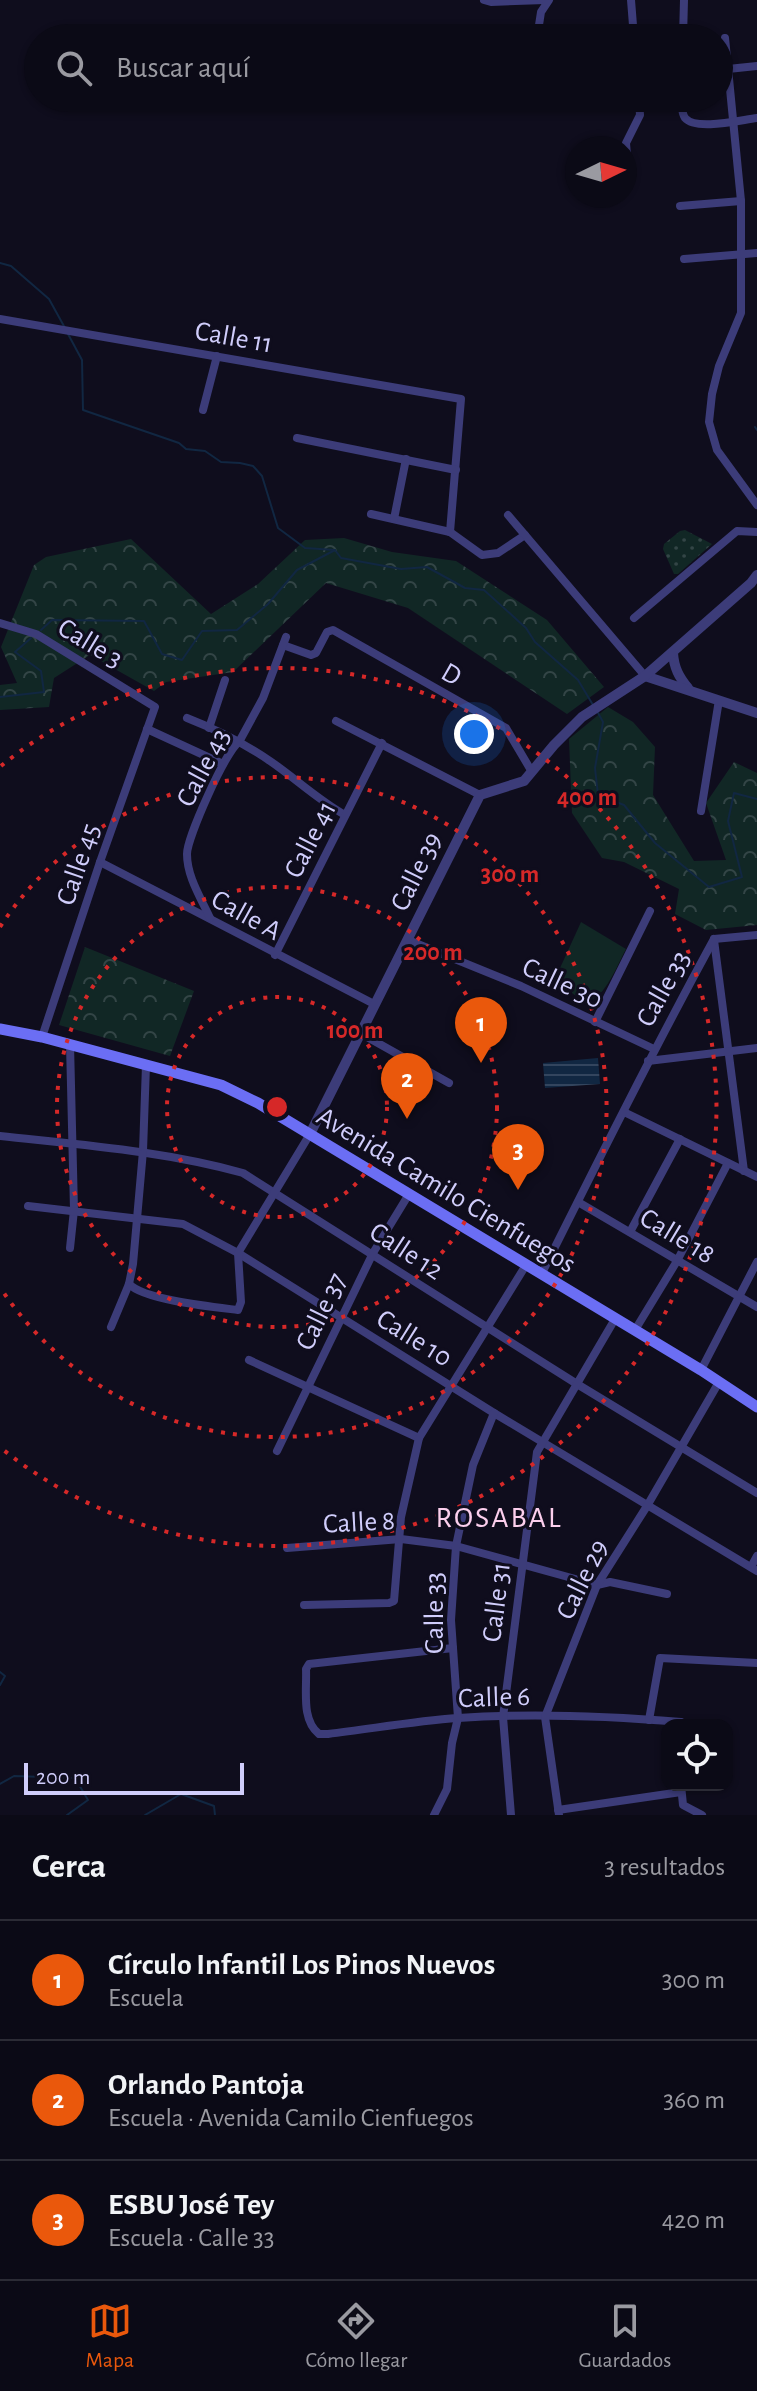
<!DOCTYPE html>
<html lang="es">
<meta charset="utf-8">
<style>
:root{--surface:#0b0a16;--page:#191823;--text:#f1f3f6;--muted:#9a9aa1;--line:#2b2b35;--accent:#ea580c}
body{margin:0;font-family:"Alegreya Sans",sans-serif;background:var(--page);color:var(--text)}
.controls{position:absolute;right:24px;bottom:24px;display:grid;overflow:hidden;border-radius:16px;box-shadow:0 2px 6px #0004}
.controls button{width:72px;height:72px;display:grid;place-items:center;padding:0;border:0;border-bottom:2px solid var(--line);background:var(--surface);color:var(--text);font:40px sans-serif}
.compass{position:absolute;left:565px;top:136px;width:72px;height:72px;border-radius:50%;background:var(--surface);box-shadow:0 2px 6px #0004;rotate:85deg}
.scale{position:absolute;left:24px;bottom:20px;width:220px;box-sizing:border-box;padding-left:8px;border:4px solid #d0cdfb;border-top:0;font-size:22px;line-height:28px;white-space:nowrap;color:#d0cdfb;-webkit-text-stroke:6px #0f0d1d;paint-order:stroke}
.you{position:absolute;left:474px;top:734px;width:28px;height:28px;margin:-20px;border:6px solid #fff;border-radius:50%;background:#1a73e8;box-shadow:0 0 0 12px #1a73e833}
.badge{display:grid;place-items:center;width:52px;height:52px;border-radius:50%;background:var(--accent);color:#fff;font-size:26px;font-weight:700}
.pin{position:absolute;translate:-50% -66px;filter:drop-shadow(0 2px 4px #0008)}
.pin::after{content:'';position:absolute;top:42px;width:28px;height:24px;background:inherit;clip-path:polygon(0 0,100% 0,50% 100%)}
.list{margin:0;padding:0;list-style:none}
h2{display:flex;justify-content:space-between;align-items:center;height:104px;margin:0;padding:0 32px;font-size:34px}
h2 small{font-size:26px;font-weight:400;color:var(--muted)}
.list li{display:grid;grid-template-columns:52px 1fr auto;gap:24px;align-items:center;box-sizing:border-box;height:120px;padding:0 32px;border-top:2px solid var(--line)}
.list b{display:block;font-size:30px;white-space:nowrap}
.list p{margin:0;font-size:26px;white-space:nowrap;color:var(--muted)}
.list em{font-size:26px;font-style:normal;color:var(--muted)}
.icon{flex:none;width:44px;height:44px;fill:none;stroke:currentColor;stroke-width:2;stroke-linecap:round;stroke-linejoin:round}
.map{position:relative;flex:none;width:757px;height:1815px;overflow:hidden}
.search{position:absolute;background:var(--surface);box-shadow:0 2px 6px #0004;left:24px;right:24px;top:24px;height:88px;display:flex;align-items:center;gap:20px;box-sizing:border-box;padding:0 28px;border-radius:44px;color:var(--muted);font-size:30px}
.sheet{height:464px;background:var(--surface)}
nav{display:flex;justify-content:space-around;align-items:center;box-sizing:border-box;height:112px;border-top:2px solid var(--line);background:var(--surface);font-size:22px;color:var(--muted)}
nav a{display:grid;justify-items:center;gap:4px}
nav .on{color:var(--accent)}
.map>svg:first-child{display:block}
.grass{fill:url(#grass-dots)}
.forest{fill:url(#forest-crowns)}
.pitch{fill:#112725}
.water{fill:url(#water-rules)}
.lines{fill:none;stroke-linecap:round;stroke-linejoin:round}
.stream{stroke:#112742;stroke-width:2}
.minor{stroke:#3c3c79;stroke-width:8}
.tertiary{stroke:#3c3c79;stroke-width:10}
.secondary{stroke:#6b6ef4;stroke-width:11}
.ring{fill:none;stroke:#d62828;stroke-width:4;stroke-dasharray:4 8}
.labels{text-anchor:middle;stroke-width:6;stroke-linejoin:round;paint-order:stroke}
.street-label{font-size:28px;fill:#d0cdfb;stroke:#0f0d1d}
.neighbourhood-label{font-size:30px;letter-spacing:2px;fill:#fccfed;stroke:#0f0d1d}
.centre{fill:#d62828;stroke:#0f0d1d;stroke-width:4}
.ring-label{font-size:24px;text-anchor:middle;font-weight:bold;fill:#d62828;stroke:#0f0d1d;stroke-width:6;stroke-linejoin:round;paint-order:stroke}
</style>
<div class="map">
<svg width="757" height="1815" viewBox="0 0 757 1815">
<defs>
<pattern id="grass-dots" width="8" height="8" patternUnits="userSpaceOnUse" patternTransform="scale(2)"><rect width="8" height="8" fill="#112725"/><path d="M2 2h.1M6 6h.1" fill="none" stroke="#334546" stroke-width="1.8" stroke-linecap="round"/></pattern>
<pattern id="forest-crowns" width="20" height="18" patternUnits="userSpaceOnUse" patternTransform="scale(2)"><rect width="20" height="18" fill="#112725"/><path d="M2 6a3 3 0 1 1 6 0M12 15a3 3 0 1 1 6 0" fill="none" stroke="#334546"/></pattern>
<pattern id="water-rules" width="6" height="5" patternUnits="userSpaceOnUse" patternTransform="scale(2)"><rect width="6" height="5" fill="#112742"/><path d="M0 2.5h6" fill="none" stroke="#33455e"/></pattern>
</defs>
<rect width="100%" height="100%" fill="#0f0d1d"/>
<!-- grass -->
<polygon class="grass" points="685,530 712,544 678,574 674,574 663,549 664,544 680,531"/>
<!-- forest -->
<g class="forest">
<polygon points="344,538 392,552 456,561 547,620 604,687 567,714 408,608 326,583 233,672 166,682 154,691 90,655 54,678 49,707 0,710 0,685 17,683 1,647 34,565 46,557 131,539 211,614 258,584 305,540"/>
<polygon points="608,707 633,722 655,747 653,795 694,861 726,860 706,803 734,762 757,773 757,925 706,930 675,914 679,889 624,862 602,858 572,813 569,739"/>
<polygon points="85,947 194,991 170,1056 59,1025"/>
</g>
<!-- pitch -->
<path class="pitch" d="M581,922L626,949C618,963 602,1008 582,999C572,995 563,985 555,979Z"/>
<!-- water -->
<polygon class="water" points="598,1058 600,1084 545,1088 543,1063"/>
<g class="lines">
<!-- stream -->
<g class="stream">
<polyline points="0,263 11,266 49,299 65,328"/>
<polyline points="68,334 82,360 83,410 179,443 186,449 205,451 221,462 240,463 253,466 262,476 278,528 305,548 335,550"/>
<polyline points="755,427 757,430"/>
<polyline points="41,630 52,620 144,621 162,654 182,660 202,631 237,630 268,604 297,570 335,550 341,558 401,569 427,567 465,588 484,590 526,628 535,642 578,680 593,705"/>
<polyline points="0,697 44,692 41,671 15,652 31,638"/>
<polyline points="597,711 603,722 595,768 598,795 624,805 655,843 709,887 742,877 728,821 734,793 757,799"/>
<polyline points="0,1672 5,1676 0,1685"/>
<polyline points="0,1784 14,1776 75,1778 88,1800 67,1815"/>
<polyline points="145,1815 181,1794 214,1806 215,1815"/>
</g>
<!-- minor -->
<g class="minor">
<polyline points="484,0 491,2 545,0"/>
<polyline points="631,0 634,38"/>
<polyline points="537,38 541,12 549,0"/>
<polyline points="683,38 684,0"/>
<polyline points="725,38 741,201 741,313 719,366 712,394 709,422 717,450 757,505"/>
<polyline points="728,69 757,66"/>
<path d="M681,98C682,104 681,112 685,118C696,131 740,120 757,118"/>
<polyline points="627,155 626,143 640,115 639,98"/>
<polyline points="680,206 741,201"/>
<polyline points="684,259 757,253"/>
<polyline points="0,319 461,399 450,532"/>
<polyline points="203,410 217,356"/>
<polyline points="297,438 456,470"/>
<polyline points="371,514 450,532 482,555 498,553 525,535"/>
<polyline points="508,515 645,676"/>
<polyline points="394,519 406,459"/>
<polyline points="634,618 737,531 757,532"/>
<polyline points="0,623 36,634 155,707 100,862 42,1037"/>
<polyline points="283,645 311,655 316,653 327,632 333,630 506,728 532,772"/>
<path d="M187,718C215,729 244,743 270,761C295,778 318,800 345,815"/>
<polyline points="336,721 480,795"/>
<polyline points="209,728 225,680"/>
<polyline points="147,729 223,764"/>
<polyline points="701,811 719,700"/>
<polyline points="100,862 374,1004"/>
<path d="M210,918C201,898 187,877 187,854C187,838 226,750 239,742L263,698L286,637"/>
<polyline points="714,939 757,935"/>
<polyline points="408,940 521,986 654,1049"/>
<polyline points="714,940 744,1171"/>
<polyline points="275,955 382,743"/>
<polyline points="595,1022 650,911"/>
<polyline points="360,1033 449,1083"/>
<polyline points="70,1044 74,1210 70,1248"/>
<polyline points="648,1061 757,1048"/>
<polyline points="624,1112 757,1177"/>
<path d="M0,1136C82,1145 164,1151 243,1173L577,1384L757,1493"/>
<polyline points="578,1202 757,1307"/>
<polyline points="28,1206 183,1224 238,1253 494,1413 757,1571"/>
<polyline points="630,1232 680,1139"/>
<path d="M542,1273C598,1161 654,1049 714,939"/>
<path d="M129,1284C144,1300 214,1307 238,1310L241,1302L238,1253L310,1134"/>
<polyline points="111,1327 129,1284 133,1264 143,1151 146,1065"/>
<polyline points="635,1330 677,1261 728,1163"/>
<polyline points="249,1360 419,1438"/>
<polyline points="701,1370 757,1262"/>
<polyline points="277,1451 373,1253 409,1194"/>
<polyline points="287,1548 401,1539 456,1546 597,1585 610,1582 667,1594"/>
<polyline points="751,1567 757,1556"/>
<polyline points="304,1605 389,1603 394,1601 401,1517 419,1438 526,1265"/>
<path d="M453,1648L309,1664L306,1669C307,1690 301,1720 319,1734H328C371,1729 414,1721 458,1718C531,1713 608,1716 681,1722V1725"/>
<polyline points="649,1720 660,1658 757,1663"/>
<polyline points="681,1785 683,1805 702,1815"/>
<polyline points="558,1810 681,1792"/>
<polyline points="434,1815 447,1789 452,1743 458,1718 451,1620 456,1546 473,1465 494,1413"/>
<polyline points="511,1815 503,1717 537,1452 615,1319"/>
<polyline points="559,1815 545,1717 597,1585 647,1506 719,1382"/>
</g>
<!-- tertiary -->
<g class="tertiary">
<path d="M673,653C674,668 679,677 688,688"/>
<polyline points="645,676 757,713"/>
<polyline points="310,1134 480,795 524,781 554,745 582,717 645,676 751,583 757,575"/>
</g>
<!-- secondary -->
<polyline class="secondary" points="0,1029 42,1037 221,1085 258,1103 701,1370 757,1407"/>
</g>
<!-- distance rings -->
<g class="ring">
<circle cx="277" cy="1107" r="110"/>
<circle cx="277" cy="1107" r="220"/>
<path d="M0 927A330 330 0 1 1 0 1287"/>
<path d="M1 766A439 439 0 1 1 1 1448"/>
</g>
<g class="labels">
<!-- street labels -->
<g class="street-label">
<text transform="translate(234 336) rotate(10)" y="10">Calle 11</text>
<text transform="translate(91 642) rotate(31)" y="10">Calle 3</text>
<text transform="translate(452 673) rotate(30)" y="10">D</text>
<text transform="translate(202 767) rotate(-62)" y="10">Calle 43</text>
<text transform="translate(309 839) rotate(-63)" y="10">Calle 41</text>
<text transform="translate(77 864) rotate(-71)" y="10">Calle 45</text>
<text transform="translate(415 871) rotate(-64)" y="10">Calle 39</text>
<text transform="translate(247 914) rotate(29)" y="10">Calle A</text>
<text transform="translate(563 982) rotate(25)" y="10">Calle 30</text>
<text transform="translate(662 988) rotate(-61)" y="10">Calle 33</text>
<text transform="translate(447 1189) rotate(31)" y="10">Avenida Camilo Cienfuegos</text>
<text transform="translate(678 1235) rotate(31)" y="10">Calle 18</text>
<text transform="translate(407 1250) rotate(33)" y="10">Calle 12</text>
<text transform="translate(320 1311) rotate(-64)" y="10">Calle 37</text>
<text transform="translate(415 1337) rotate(32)" y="10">Calle 10</text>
<text transform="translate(359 1521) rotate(-3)" y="10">Calle 8</text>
<text transform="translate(581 1579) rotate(-64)" y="10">Calle 29</text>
<text transform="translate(495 1602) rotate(-83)" y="10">Calle 31</text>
<text transform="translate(433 1613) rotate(-90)" y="10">Calle 33</text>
<text transform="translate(494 1696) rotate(-2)" y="10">Calle 6</text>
</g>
<!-- neighbourhood labels -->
<g class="neighbourhood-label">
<text x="499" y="1527">ROSABAL</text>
</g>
</g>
<circle cx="277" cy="1107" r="12" class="centre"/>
<g class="ring-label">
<text x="587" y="805">400 m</text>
<text x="510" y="882">300 m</text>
<text x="433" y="960">200 m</text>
<text x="355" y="1038">100 m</text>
</g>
</svg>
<div class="controls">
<button><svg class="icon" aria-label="locate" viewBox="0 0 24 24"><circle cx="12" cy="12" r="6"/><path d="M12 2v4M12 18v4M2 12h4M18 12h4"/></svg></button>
</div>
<svg class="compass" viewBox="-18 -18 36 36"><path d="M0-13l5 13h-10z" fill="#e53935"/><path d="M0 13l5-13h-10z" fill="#9a9aa1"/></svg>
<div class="scale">200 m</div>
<div class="you"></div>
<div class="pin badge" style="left:481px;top:1063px">1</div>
<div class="pin badge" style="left:407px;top:1119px">2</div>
<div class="pin badge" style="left:518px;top:1190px">3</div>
<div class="search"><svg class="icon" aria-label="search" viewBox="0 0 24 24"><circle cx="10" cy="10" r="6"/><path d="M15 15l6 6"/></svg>Buscar aquí</div>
</div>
<section class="sheet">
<h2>Cerca<small>3 resultados</small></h2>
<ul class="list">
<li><span class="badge">1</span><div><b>Círculo Infantil Los Pinos Nuevos</b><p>Escuela</p></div><em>300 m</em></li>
<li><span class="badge">2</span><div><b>Orlando Pantoja</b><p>Escuela · Avenida Camilo Cienfuegos</p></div><em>360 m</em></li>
<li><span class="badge">3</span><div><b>ESBU José Tey</b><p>Escuela · Calle 33</p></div><em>420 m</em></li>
</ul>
</section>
<nav>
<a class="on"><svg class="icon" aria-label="map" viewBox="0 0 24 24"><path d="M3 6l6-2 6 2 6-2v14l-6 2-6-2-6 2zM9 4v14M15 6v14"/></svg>Mapa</a>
<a><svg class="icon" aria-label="directions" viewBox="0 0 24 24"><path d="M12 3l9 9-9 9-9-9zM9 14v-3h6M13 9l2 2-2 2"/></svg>Cómo llegar</a>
<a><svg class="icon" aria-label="saved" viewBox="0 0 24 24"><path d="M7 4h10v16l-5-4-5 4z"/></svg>Guardados</a>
</nav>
